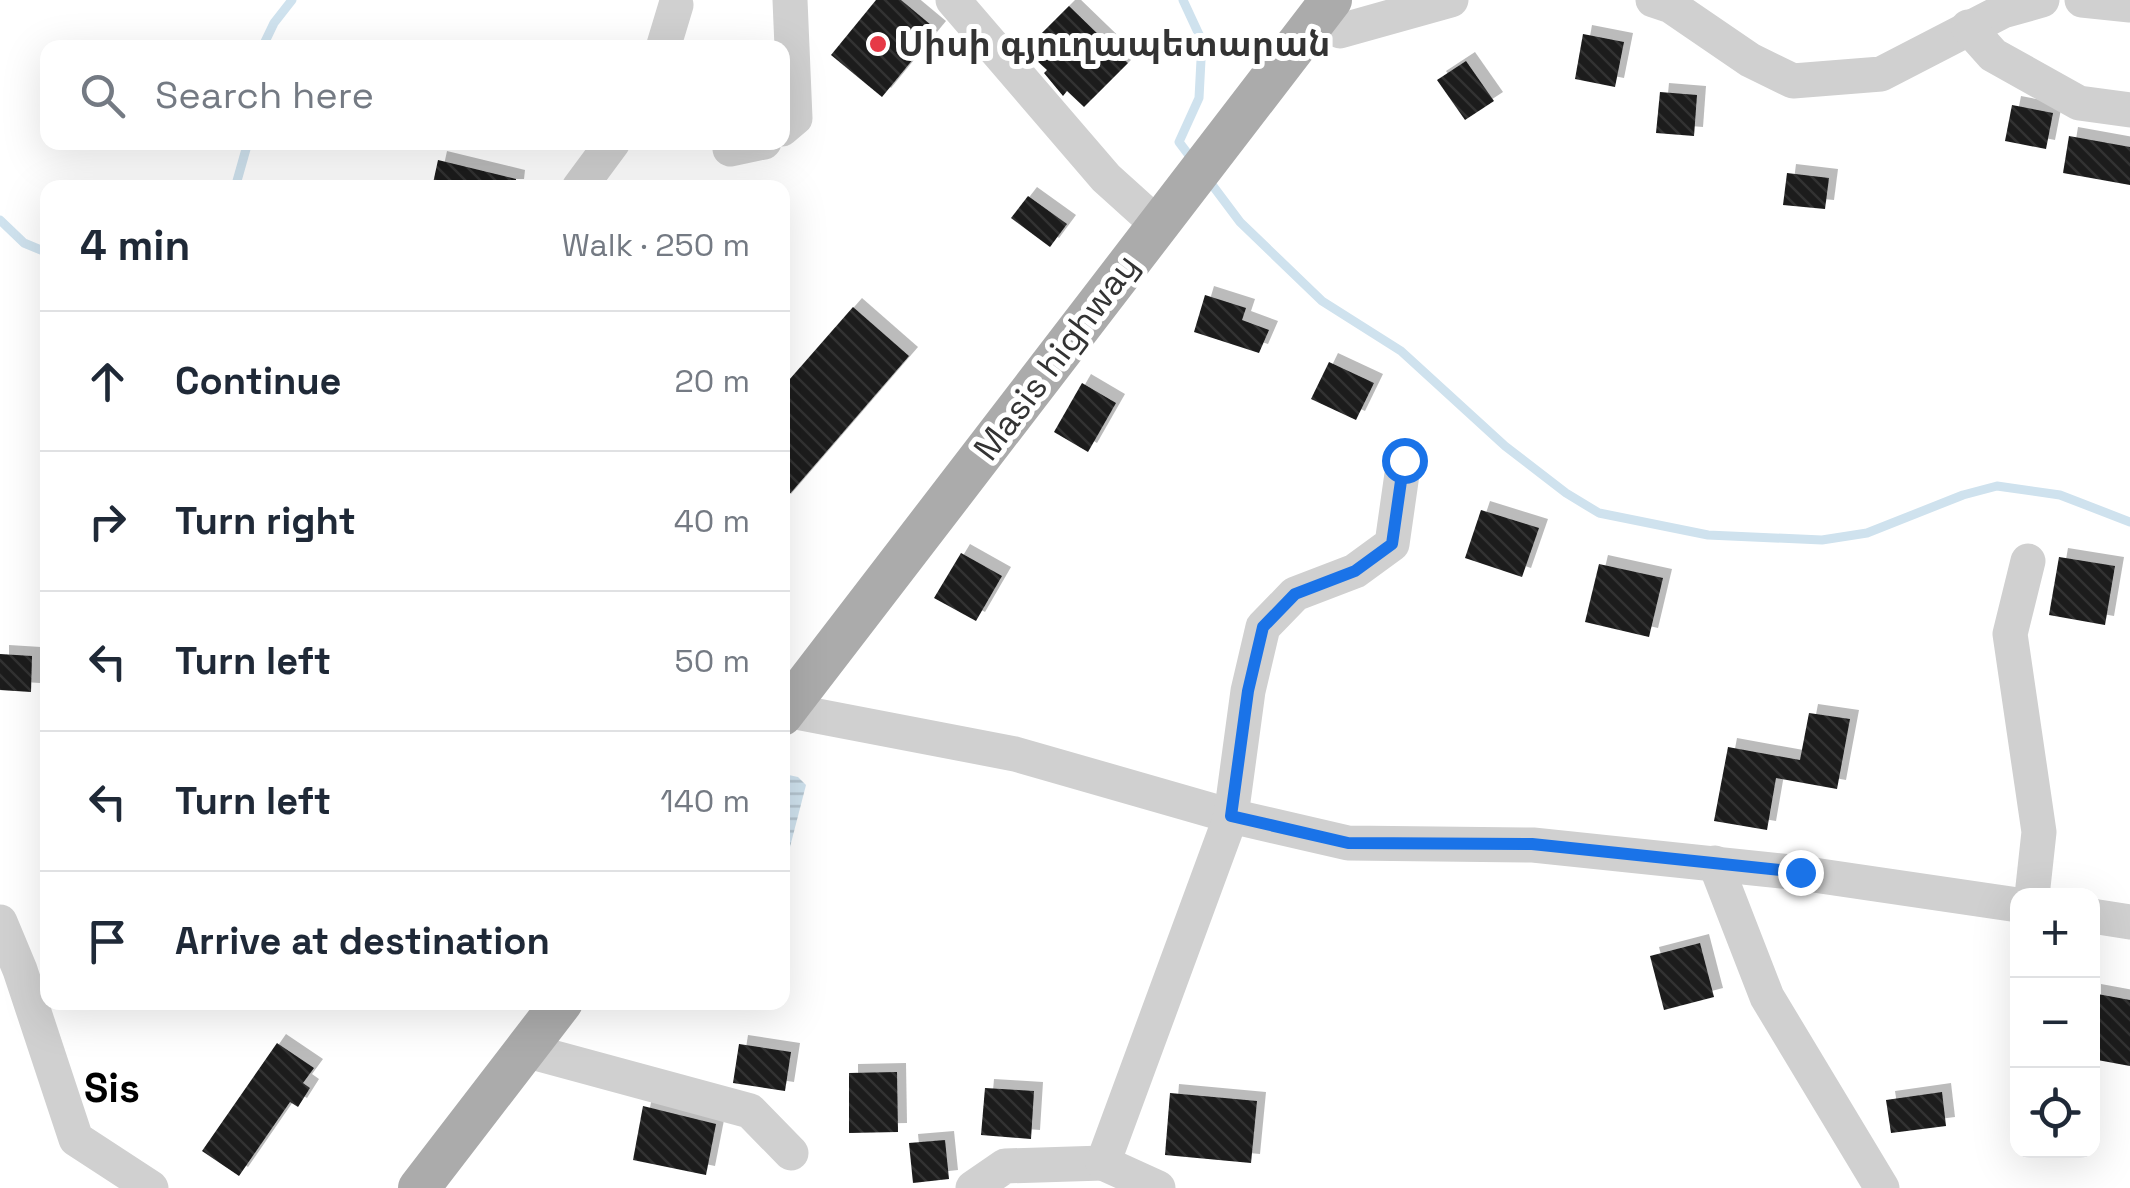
<!DOCTYPE html>
<meta charset="utf-8">
<style>
:root{--surface:#fff;--page:#f6f6f7;--text:#1f2937;--muted:#747a83;--line:#e0e1e3}
body{margin:0;font-family:"Space Grotesk","Noto Sans Armenian",sans-serif;background:var(--page);color:var(--text)}
.controls{position:absolute;right:30px;bottom:30px;display:grid;overflow:hidden;border-radius:20px;box-shadow:0 10px 40px #0002}
.controls button{width:90px;height:90px;display:grid;place-items:center;padding:0;border:0;border-bottom:2px solid var(--line);background:var(--surface);color:var(--text);font:50px sans-serif}
.stop{position:absolute;width:30px;height:30px;margin:-22px;border:8px solid #1a73e8;border-radius:50%;background:#fff}
.stop.end{background:#1a73e8;border-color:#fff;box-shadow:0 2px 10px #0008}
.list{margin:0;padding:0;list-style:none}
h2{display:flex;justify-content:space-between;align-items:center;height:130px;margin:0;padding:0 40px;font-size:42px}
h2 small{font-size:32px;font-weight:400;color:var(--muted)}
.list li{display:grid;grid-template-columns:65px 1fr auto;gap:30px;align-items:center;box-sizing:border-box;height:140px;padding:0 40px;border-top:2px solid var(--line)}
.list b{display:block;font-size:38px;white-space:nowrap}
.list em{font-size:32px;font-style:normal;color:var(--muted)}
.icon{flex:none;width:55px;height:55px;fill:none;stroke:currentColor;stroke-width:2;stroke-linecap:round;stroke-linejoin:round}
.map{position:relative;flex:none;width:2130px;height:1188px;overflow:hidden}
.search{position:absolute;background:var(--surface);box-shadow:0 10px 40px #0002;left:40px;top:40px;width:750px;height:110px;display:flex;align-items:center;gap:25px;box-sizing:border-box;padding:0 35px;border-radius:20px;color:var(--muted);font-size:38px}
.panel{position:absolute;background:var(--surface);box-shadow:0 10px 40px #0002;left:40px;top:180px;width:750px;height:830px;border-radius:20px}
.map>svg:first-child{display:block}
.water{fill:url(#water-rules)}
.lines{fill:none;stroke-linecap:round;stroke-linejoin:round}
.stream{stroke:#cfe2ee;stroke-width:9}
.building{fill:url(#building-back-hatch);filter:url(#shadow)}
.minor{stroke:#d0d0d0;stroke-width:35}
.major{stroke:#ababab;stroke-width:42}
.route{stroke:#1a73e8;stroke-width:12}
.poi-dot{fill:#e63946;stroke:#fff;stroke-width:4}
.labels{text-anchor:middle;stroke-width:10;stroke-linejoin:round;paint-order:stroke}
.poi-label{font-size:35px;font-weight:bold;fill:#333;stroke:#fff;text-anchor:start}
.street-label{font-size:35px;fill:#333;stroke:#fff}
.quarter-label{font-size:40px;font-weight:bold;fill:#000;stroke:#fff}
</style>
<div class="map">
<svg width="2130" height="1188" viewBox="0 0 2130 1188">
<defs>
<pattern id="water-rules" width="6" height="5" patternUnits="userSpaceOnUse" patternTransform="scale(2.5)"><rect width="6" height="5" fill="#cfe2ee"/><path d="M0 2.5h6" fill="none" stroke="#b2c2cd"/></pattern>
<pattern id="building-back-hatch" width="6" height="6" patternUnits="userSpaceOnUse" patternTransform="scale(2.5)"><rect width="6" height="6" fill="#1a1a1a"/><path d="M-1 5l2 2M0 0l6 6M5-1l2 2" fill="none" stroke="#333"/></pattern>
<filter id="shadow"><feDropShadow dx="9" dy="-9" stdDeviation="0" flood-color="#0004"/></filter>
</defs>
<rect width="100%" height="100%" fill="#fff"/>
<!-- water -->
<polygon class="water" points="784,774 798,777 806,785 783,874"/>
<g class="lines">
<!-- stream -->
<g class="stream">
<polyline points="1183,0 1202,41 1199,98 1179,142 1194,162"/>
<polyline points="262,48 274,23 292,0"/>
<polyline points="1207,178 1240,222 1322,301 1401,351 1505,446 1566,493 1599,513 1708,535 1822,540 1867,533 1963,495 1997,486 2060,495 2130,522"/>
<polyline points="235,188 248,142"/>
<polyline points="0,220 24,243 48,253"/>
</g>
</g>
<!-- building -->
<g class="building">
<polygon points="876,0 901,0 937,30 882,97 831,55"/>
<polygon points="1069,6 1128,63 1084,107 1067,91 1063,96 1044,73 1047,70 1025,50"/>
<polygon points="1583,34 1624,42 1615,87 1575,79"/>
<polygon points="1466,61 1494,101 1465,120 1437,80"/>
<polygon points="1660,92 1697,95 1694,136 1656,133"/>
<polygon points="2012,105 2053,113 2046,149 2005,141"/>
<polygon points="2069,136 2130,147 2130,185 2063,173"/>
<polygon points="438,160 516,179 515,188 432,188"/>
<polygon points="1787,173 1829,178 1825,209 1783,205"/>
<polygon points="1028,196 1067,224 1050,247 1011,218"/>
<polygon points="1205,295 1246,308 1242,320 1269,330 1259,353 1194,332"/>
<polygon points="853,307 909,356 782,503 782,388"/>
<polygon points="1329,362 1374,383 1356,420 1311,399"/>
<polygon points="1082,383 1116,403 1088,452 1054,432"/>
<polygon points="1481,510 1539,528 1522,577 1465,558"/>
<polygon points="961,553 1002,576 976,621 934,598"/>
<polygon points="2059,557 2115,566 2105,625 2049,615"/>
<polygon points="1599,564 1663,578 1649,637 1585,622"/>
<polygon points="0,654 32,656 31,692 0,690"/>
<polygon points="1809,713 1850,719 1837,789 1776,778 1767,830 1714,821 1728,747 1800,760"/>
<polygon points="1700,943 1714,997 1664,1010 1650,956"/>
<polygon points="2092,993 2130,1000 2130,1066 2092,1059"/>
<polygon points="277,1043 314,1068 303,1083 310,1088 298,1107 290,1102 239,1176 202,1151"/>
<polygon points="739,1044 791,1052 785,1091 733,1083"/>
<polygon points="897,1072 898,1132 849,1133 849,1073"/>
<polygon points="985,1088 1034,1091 1031,1139 981,1135"/>
<polygon points="1942,1092 1946,1126 1891,1133 1886,1100"/>
<polygon points="1170,1093 1257,1101 1251,1163 1165,1155"/>
<polygon points="643,1106 716,1124 706,1175 633,1160"/>
<polygon points="945,1140 949,1179 913,1183 909,1143"/>
</g>
<g class="lines">
<!-- minor -->
<g class="minor">
<polyline points="953,0 1106,178 1157,224"/>
<polyline points="1653,0 1671,6 1750,60 1793,81 1881,74 2003,11 2042,0"/>
<polyline points="2082,0 2130,5"/>
<polyline points="1317,20 1340,31 1451,0"/>
<polyline points="1968,27 1993,55 2079,103 2130,110"/>
<polyline points="663,48 676,5"/>
<polyline points="782,129 795,118 790,0"/>
<polyline points="730,149 764,142"/>
<polyline points="579,188 613,142"/>
<polyline points="2028,561 2010,634 2039,832 2032,896"/>
<polyline points="782,706 786,710 1015,754 1231,816 1348,843 1533,845 1800,873 2018,905"/>
<polyline points="1715,863 1767,997 1882,1188"/>
<polyline points="2092,916 2130,922"/>
<polyline points="0,922 20,970 76,1139 151,1188"/>
<polyline points="525,1050 750,1111 791,1153"/>
<polyline points="973,1188 1005,1166 1103,1163"/>
<polyline points="1158,1188 1103,1163 1231,816 1248,691 1263,627 1295,594 1355,571 1392,544 1404,460"/>
</g>
<!-- major -->
<g class="major">
<polyline points="782,715 1331,0"/>
<polyline points="419,1188 562,1002"/>
</g>
</g>
<g class="lines">
<!-- route -->
<polyline class="route" points="1404,460 1392,544 1355,571 1295,594 1263,627 1248,691 1231,816 1348,843 1532,844 1800,872"/>
</g>
<!-- markers -->
<circle class="poi-dot" cx="878" cy="44" r="10"/>
<g class="labels">
<!-- poi labels -->
<g class="poi-label">
<text x="898" y="56">Սիսի գյուղապետարան</text>
</g>
<!-- street labels -->
<g class="street-label">
<text transform="translate(1056 357) rotate(-53)" y="12">Masis highway</text>
</g>
<!-- quarter labels -->
<g class="quarter-label">
<text x="112" y="1102">Sis</text>
</g>
</g>
</svg>
<div class="controls">
<button>+</button>
<button>−</button>
<button><svg class="icon" aria-label="locate" viewBox="0 0 24 24"><circle cx="12" cy="12" r="6"/><path d="M12 2v4M12 18v4M2 12h4M18 12h4"/></svg></button>
</div>
<div class="stop" style="left:1404px;top:460px"></div>
<div class="stop end" style="left:1800px;top:872px"></div>
<div class="search"><svg class="icon" aria-label="search" viewBox="0 0 24 24"><circle cx="10" cy="10" r="6"/><path d="M15 15l6 6"/></svg>Search here</div>
<section class="panel">
<h2>4 min<small>Walk · 250 m</small></h2>
<ul class="list">
<li><svg class="icon" aria-label="ahead" viewBox="0 0 24 24"><path d="M12 20V5M6 11l6-6 6 6"/></svg><div><b>Continue</b></div><em>20 m</em></li>
<li><svg class="icon" aria-label="right" viewBox="0 0 24 24"><path d="M7 20v-9h11M14 6l5 5-5 5"/></svg><div><b>Turn right</b></div><em>40 m</em></li>
<li><svg class="icon" aria-label="left" viewBox="0 0 24 24"><path d="M17 20v-9H6M10 6l-5 5 5 5"/></svg><div><b>Turn left</b></div><em>50 m</em></li>
<li><svg class="icon" aria-label="left" viewBox="0 0 24 24"><path d="M17 20v-9H6M10 6l-5 5 5 5"/></svg><div><b>Turn left</b></div><em>140 m</em></li>
<li><svg class="icon" aria-label="arrive" viewBox="0 0 24 24"><path d="M6 21V4h12l-3 4 3 4H6"/></svg><div><b>Arrive at destination</b></div></li>
</ul>
</section>
</div>
